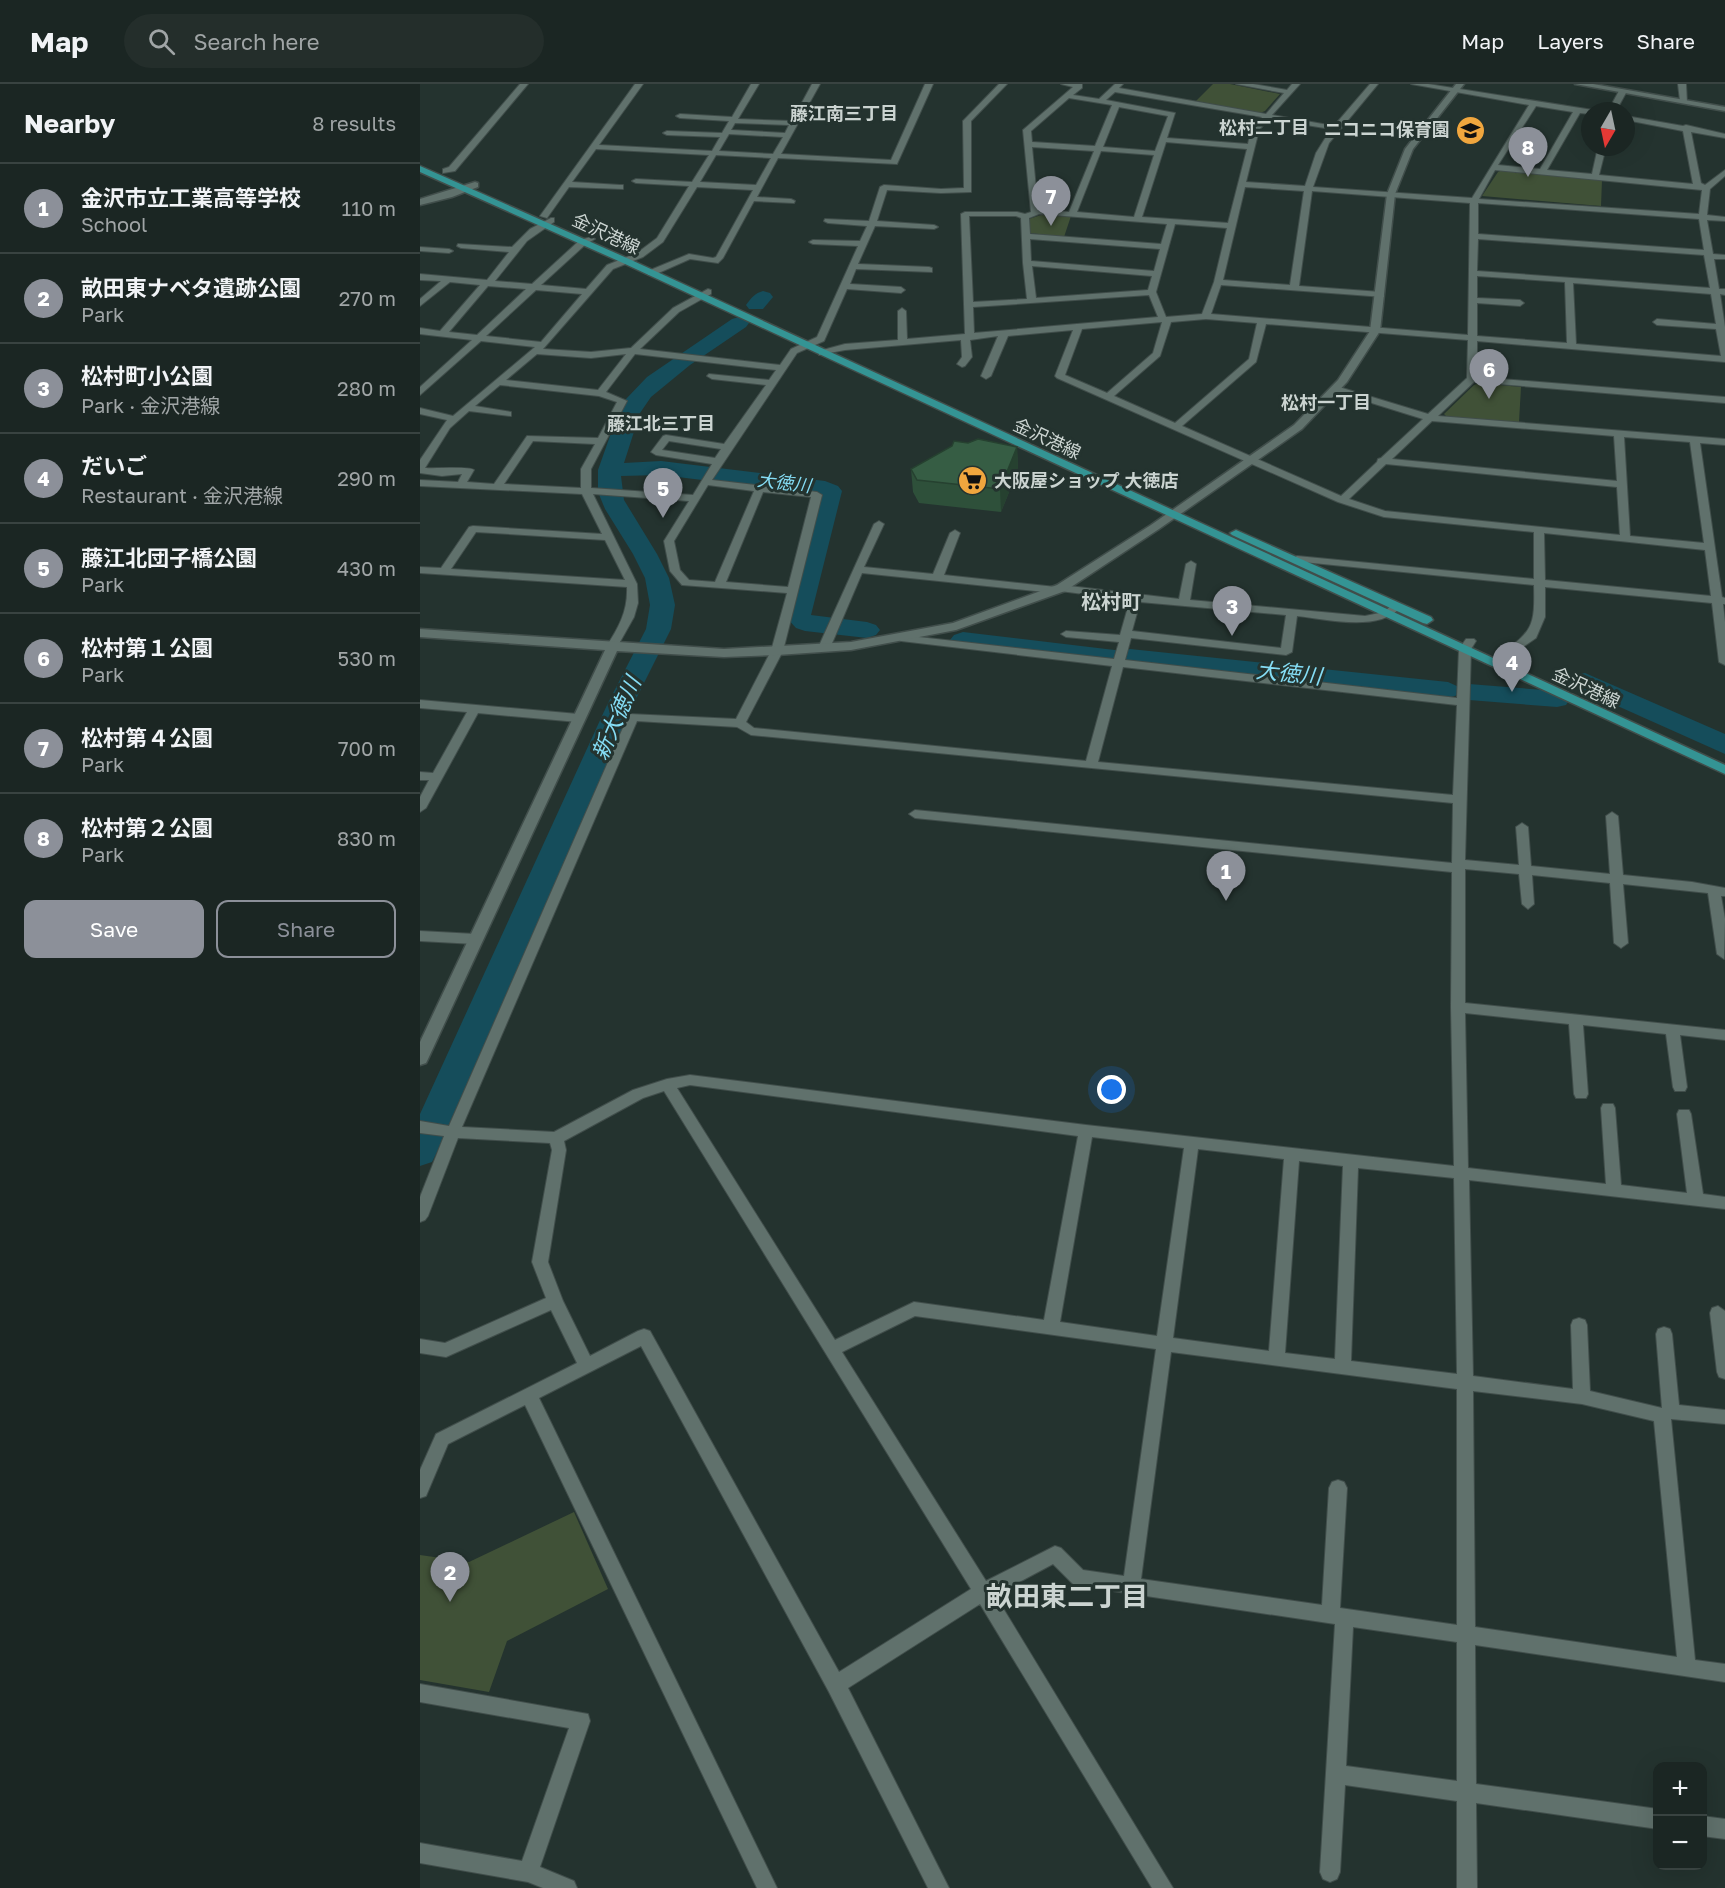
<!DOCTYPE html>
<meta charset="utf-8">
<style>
:root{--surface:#1b2623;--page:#242e2b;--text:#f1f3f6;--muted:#a0a5a6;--line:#394341;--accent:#8c9099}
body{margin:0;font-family:"Golos Text","Noto Sans JP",sans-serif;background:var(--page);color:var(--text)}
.controls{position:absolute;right:18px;bottom:18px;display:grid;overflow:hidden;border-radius:12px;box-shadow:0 6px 24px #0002}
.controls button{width:54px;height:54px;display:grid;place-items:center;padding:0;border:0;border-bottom:2px solid var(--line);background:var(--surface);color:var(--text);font:30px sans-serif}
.compass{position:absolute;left:1161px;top:18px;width:54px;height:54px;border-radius:50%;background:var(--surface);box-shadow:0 6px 24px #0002;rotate:189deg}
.you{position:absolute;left:692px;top:1006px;width:21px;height:21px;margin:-15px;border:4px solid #fff;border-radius:50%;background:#1a73e8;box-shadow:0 0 0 9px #1a73e833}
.badge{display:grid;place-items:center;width:39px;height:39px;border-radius:50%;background:var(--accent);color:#fff;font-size:20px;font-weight:700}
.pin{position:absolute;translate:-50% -50px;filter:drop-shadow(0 2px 3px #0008)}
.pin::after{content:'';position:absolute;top:32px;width:21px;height:18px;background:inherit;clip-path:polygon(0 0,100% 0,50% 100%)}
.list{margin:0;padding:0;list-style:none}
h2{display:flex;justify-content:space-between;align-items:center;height:78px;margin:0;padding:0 24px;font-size:26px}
h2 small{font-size:20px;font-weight:400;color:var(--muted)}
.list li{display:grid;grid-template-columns:39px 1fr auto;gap:18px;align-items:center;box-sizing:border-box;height:90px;padding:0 24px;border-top:2px solid var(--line)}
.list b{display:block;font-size:22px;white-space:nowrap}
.list p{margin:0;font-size:20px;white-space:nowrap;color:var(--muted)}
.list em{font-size:20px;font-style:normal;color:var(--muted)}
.actions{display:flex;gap:12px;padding:18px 24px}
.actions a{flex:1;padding:14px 0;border:2px solid var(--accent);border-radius:12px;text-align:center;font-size:21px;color:var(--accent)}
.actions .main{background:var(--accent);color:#fff}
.icon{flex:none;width:33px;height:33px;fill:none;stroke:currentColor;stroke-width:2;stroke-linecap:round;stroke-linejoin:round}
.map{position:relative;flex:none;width:1305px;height:1804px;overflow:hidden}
header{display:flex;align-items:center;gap:36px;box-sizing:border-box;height:84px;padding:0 30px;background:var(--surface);border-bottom:2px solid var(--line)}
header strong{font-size:28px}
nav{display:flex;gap:33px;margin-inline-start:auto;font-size:21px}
.search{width:420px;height:54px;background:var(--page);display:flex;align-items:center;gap:15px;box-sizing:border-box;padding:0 21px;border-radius:33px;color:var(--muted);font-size:22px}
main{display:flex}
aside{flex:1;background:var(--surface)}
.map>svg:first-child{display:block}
.green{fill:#405137}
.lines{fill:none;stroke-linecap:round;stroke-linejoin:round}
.river{fill:#154d5b;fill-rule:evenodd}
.street-casing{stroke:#414e4b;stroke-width:2}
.secondary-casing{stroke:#414e4b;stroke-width:3}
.primary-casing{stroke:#414e4b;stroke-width:3}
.street{fill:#60716c;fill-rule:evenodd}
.secondary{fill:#60716c;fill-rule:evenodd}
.primary{fill:#349494;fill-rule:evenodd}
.wall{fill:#2e503a}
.shaded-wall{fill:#264130}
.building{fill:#365d44;stroke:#264130;stroke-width:1.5}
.labels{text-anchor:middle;stroke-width:6;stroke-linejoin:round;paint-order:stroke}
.far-neighbourhood-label{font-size:18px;font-weight:bold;fill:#cbd4d1;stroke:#24332f}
.far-poi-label{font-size:18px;font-weight:bold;fill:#cbd4d1;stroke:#24332f;text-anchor:end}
.far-street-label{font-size:18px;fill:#cbd4d1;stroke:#24332f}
.far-water-label{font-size:18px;font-style:italic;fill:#85ddf5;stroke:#24332f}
.far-quarter-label{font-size:20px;font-weight:bold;fill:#cbd4d1;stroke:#24332f}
.water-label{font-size:22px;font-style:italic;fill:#85ddf5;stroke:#24332f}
.near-neighbourhood-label{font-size:27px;font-weight:bold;fill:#cbd4d1;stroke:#24332f}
</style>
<header>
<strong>Map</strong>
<div class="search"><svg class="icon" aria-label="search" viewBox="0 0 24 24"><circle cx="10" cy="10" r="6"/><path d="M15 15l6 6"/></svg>Search here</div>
<nav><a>Map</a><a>Layers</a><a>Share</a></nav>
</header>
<main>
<aside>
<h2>Nearby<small>8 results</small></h2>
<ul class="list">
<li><span class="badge">1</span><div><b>金沢市立工業高等学校</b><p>School</p></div><em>110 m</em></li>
<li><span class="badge">2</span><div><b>畝田東ナベタ遺跡公園</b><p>Park</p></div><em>270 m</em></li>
<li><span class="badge">3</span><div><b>松村町小公園</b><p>Park · 金沢港線</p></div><em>280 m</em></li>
<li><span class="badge">4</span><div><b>だいご</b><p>Restaurant · 金沢港線</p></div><em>290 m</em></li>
<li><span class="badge">5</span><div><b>藤江北団子橋公園</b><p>Park</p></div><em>430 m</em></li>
<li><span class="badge">6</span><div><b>松村第１公園</b><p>Park</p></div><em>530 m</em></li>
<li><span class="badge">7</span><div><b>松村第４公園</b><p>Park</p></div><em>700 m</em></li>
<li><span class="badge">8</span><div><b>松村第２公園</b><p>Park</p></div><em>830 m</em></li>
</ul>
<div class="actions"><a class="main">Save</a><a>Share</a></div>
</aside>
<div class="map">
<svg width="1305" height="1804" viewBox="0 0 1305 1804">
<rect width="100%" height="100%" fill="#24332f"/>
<!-- green -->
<g class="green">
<polygon points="793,0 810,0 860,10 845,27 840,29 776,17"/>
<polygon points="1082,86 1182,96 1181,122 1062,112 1078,88"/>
<polygon points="624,130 651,132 644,153 610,149 609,135"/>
<polygon points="1059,299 1101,303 1099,338 1027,333 1024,330 1054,301"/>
<polygon points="154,1428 188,1505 87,1557 69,1608 0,1596 0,1471 49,1478"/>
</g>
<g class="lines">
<!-- river -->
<g class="river">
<path d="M343,207L350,209L353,213L343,225H329L326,221C331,214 335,209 343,207Z"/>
<polygon points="319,233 326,235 329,239 326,243 270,281 231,313 220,329 204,379 241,377 405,397 418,402 422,407 391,531 447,538 456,541 460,546 456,551 447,554 385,547 376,544 365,532 398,410 241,391 201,392 204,416 237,470 249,494 255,521 251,545 213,621 17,1068 12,1078 0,1082 0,1030 187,621 226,545 230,521 225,494 213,470 185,425 178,408 178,386 196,335 206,315 227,293 312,235"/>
<polygon points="543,548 703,567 710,565 1028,598 1039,603 1049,600 1137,607 1146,609 1150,615 1146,621 1137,623 1049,616 1038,611 1028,614 534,561 530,556 534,551"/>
<polygon points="1165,589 1305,650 1305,670 1164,607 1153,605 1149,599 1156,591"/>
</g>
<defs>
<g id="street">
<polygon points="100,0 108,0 35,87 23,89 23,85 29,83"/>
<path d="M215,0H223L179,61L292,67L300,53L247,51L243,49L247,47L302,49L309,37L260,34L256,32L260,30L312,33L331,0H339L318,35L372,37L392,0H400L361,70L471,76L505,0H513L477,80L358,74L337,113L371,115L375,117L374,119L334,117L303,174L298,179L270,175L234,191H228V187L269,170L293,174L296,173L333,106L277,103L243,158L223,173L193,185L123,265L171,268L211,264L253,224L288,205L291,206V210L259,228L220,265L360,281L371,265L397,253L438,162L393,160L389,158L393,156L440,157L447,142L408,139L404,137L405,135L449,137L460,103L464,101L521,105L544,104L543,37L579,0H587L551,37V108L521,109L467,106L457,137L514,141L518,143L514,145L455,142L438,180L509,183L512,184V188L436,185L430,200L481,203L485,206L481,209L427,205L404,257L377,269L292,396L397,408L402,411L363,567L326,638L334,644L666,677L692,582L481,557L475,554L481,551L694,575L699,558L646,553L641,550L646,547L700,551L710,516L640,507L635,509L442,489L410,564L408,566H400L398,564L454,440L459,437L464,440L444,483L513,490L530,449L535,446L540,449L524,491L636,503L641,501L759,515L766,480L771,477L776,480L770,516L945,532L964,528L973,520H981L982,522C959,549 908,535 877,532L872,568L866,571L711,554L705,576L1037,614L1039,565L1046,555H1054L1056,557L1051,565L1045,776L1099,781L1096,743L1102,739L1108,743L1111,782L1190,790L1186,732L1192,728L1198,732L1203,791L1272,798L1305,804V812H1301L1305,835L1304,875L1297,870L1288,809L1203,800L1208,859L1201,864L1194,859L1190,799L1112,791L1114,820L1108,825L1102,820L1099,790L1045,785V919L1305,946V956L1260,951L1267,1003L1265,1007H1255L1253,1003L1246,950L1163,941L1168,1010L1166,1014H1156L1154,1010L1149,940L1045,929L1048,1084L1186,1100L1181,1024L1183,1020H1193L1195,1024L1201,1101L1267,1109L1257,1030L1259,1026H1269L1271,1030L1283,1110L1305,1113V1125L1049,1096L1053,1292L1153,1305L1151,1241L1153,1236L1159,1234L1165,1236L1167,1241L1170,1307L1242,1324L1236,1250L1238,1245L1244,1243L1250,1245L1252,1250L1259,1321L1305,1326V1340L1251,1335L1275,1576L1305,1580V1598L1055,1561L1056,1700L1238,1725V1745L1056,1719L1057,1804H1037V1717L925,1701L920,1788L917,1795L910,1798L903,1795L900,1788L915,1540L659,1502L653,1500L633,1480L575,1511L753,1804H732L560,1520L428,1604L529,1804H508L409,1608L221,1262L119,1314L357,1804H337L105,1321L28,1360L6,1412L0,1414V1386L16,1350L157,1279L131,1226L26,1273L0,1269V1255L25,1259L126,1214L112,1178L132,1066L130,1059L38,1054L8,1132L5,1136L0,1138V1113L24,1052L0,1049V1037L29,1042L209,630L316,635L351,567L367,509L262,501L250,487L244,457L269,417L173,410L217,500L218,519L214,533L196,565H188L186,563C199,543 208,527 207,503L0,489V483L21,484L49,443L53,442L182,450L162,410L0,402V396L38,398L42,390L22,392L0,389V376L27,336L0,330V324L33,332L115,263L61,257L0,311V303L52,256L0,250V244L20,247L60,201L30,198L0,222V215L21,197L0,196V190L67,196L89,168L41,164L37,162L38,160L92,163L110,145L131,134H134V138L107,157L75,197L112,200L160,156L171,153L175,155L166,160L121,201L166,205L187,181L217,169L237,154L269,102L216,99L212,97L216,95L272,98L289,71L176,65L152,98L200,101H203V105L149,103L127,134L120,132ZM315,39L369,41L365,49L311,46ZM309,50L363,53L353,70L299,67ZM296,71L351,74L336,101L280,98ZM68,202L106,205L57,251L29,248ZM116,206L162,210L121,258L66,252ZM117,270L171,274L206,270L178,306L86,296ZM215,270L356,286L349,296L289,290L287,292L292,295L346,301L304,360L246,351L243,352L231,368L236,371L292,380L273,411L171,404V385L207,317L186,308ZM80,301L179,312L197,318L178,354L107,352L74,400L47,398L54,386C48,382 16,385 5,384L30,344L49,327L91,332V328L55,322ZM113,357L175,360L161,385V404L84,400ZM249,357L301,365L295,374L242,366ZM288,401L334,407L295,498L269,496L260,486L254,457ZM343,408L391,413L368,503L306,498ZM56,448L185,456L205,496L31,485ZM720,518L866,531L861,564L712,547ZM703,583L1037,621L1033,711L678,678ZM217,637L317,643L331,651L1033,719L1032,779L495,726L489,730L495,734L1032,788L1031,923L1034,1082L666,1041L270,991L247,995L213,1006L134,1048L42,1043ZM270,1001L658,1052L624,1236L494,1218L415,1256L257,1004ZM244,1007L551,1505L419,1588L230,1247L224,1245L218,1247L170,1272L143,1217L128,1178L146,1066L144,1057L223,1014ZM672,1053L764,1064L737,1252L640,1238ZM778,1065L864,1075L849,1267L753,1254ZM879,1077L923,1082L915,1275L865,1269ZM938,1084L1034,1094L1037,1290L931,1277ZM495,1232L736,1265L704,1492L663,1486L641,1464L635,1462L566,1497L422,1268ZM751,1268L1037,1305V1541L920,1524L927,1404L924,1398L918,1396L912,1398L909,1404L902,1521L721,1495ZM1053,1307L1162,1320L1234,1337L1257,1573L1055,1543ZM933,1543L1037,1558V1697L926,1682Z"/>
<path d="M641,0H662V4L653,11L679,15L695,0H703L699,4L846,30L864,9L816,0H833L867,6L872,0H880L852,31L914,42L950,0H958L909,59L893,103L1052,114L1109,21L991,0H1008L1173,26L1170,27V30L1160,29L1127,86L1172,90L1178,63H1186L1179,91L1273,100L1263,47L1206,36V32L1263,42L1266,41L1305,50V54L1271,48L1281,99L1285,101L1305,86V92L1290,105L1287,131L1305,133V137L1287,136L1293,170L1305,171V175H1294L1299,205H1305V211L1300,210L1305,243V278L1057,257V293L1305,313V319L1054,298L1018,332L1305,355V361L1280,359L1302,513L1305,514V520H1303L1305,538V581L1299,578L1292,519L1125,503V533L1116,554L1084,576L1078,573L1080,571C1113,546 1115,543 1114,501L873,477L872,475L877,472L1114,495V448L964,433L918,418L637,294L635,292L653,246L588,252L571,292L566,295L561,292L578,252L550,256L552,273L545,282L542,283L537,280L542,273L541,256L425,266L399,271V267L425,260L478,256V227L482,224L486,227L487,255L545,250L541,130L545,128H597L605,130L611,128L603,46L653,3ZM695,8L842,33L831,46L828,60L747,54L755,29L686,16ZM649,14L692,21L675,62L612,58L611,47ZM1116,22L1153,28L1120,85L1078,81ZM699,23L748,32L735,67L683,63ZM849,35L911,45L896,69L885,102L826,98L839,46ZM746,58L827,65L808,139L722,133ZM612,63L674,67L649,128L618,125ZM681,67L734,71L714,133L657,128ZM1075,86L1282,106L1279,130L1059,115ZM825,103L884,107L870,201L803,196ZM892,107L1050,119L1048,251L791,230L801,201L964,213V209L961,208L879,202ZM1058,119L1279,135L1284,166L1058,150ZM619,130L747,140L741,160L610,150L609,134ZM549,132H596L601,134L603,179L607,215L553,218ZM755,140L807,144L794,198L782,230L746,233L736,208ZM610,155L740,165L734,187L611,177ZM1058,155L1284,171L1290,204L1057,187ZM612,182L732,192L728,206L616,214ZM1057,192L1145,198L1147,259L1057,252V219L1100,222L1104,219L1100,216L1057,214ZM1153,199L1291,210L1296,240L1237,235L1233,238L1237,241L1296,245L1301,272L1156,260ZM729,211L738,233L554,249L553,223ZM786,235L837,239L829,275L755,339L694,312L740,272L751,238ZM742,238L733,269L687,309L645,291L662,245ZM846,240L1048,256L1047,294L1008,330L919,303H913V307L1003,335L961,374L958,375L957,378L921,412L762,342L836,278ZM1012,337L1194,352L1197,397L972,375ZM1204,353L1270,358L1284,459L1210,452ZM966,380L1197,403L1200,451L965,427L929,415ZM1124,449L1285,466L1291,512L1125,496Z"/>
<polygon points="1258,0 1266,0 1267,19 1260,17"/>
<polygon points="1200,5 1207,7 1196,27 1188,27"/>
<polygon points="0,163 29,165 33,167 29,169 0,167"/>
<polygon points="0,616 158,630 164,634 158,638 58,629 6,724 0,728 0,713 9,696 0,696 0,688 13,689 47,628 0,624"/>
<polygon points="0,847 55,850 62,855 55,860 0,857"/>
<polygon points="1298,1222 1305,1227 1305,1295 1299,1293 1297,1288 1290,1229 1292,1224"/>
<polygon points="0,1600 168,1630 170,1637 120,1783 154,1797 157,1804 123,1804 108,1798 0,1779 0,1759 102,1777 149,1644 0,1618"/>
<polygon points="1282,1732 1305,1735 1305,1755 1282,1752"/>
</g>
<g id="secondary">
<polygon points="1036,0 1044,0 993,65 975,110 960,247 927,298 882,345 739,445 645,507 536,546 431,566 357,571 304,573 197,567 8,975 6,979 0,981 0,958 185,566 0,553 0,545 304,565 431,558 533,539 637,501 731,441 874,341 918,296 950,247 967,110 985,65"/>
<polygon points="1155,0 1173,0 1305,23 1305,27"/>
<polygon points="55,98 58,99 58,103 32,113 0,121 0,115"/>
</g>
<g id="primary">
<polygon points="0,82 209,175 1305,681 1305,690 203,179 0,88"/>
<polygon points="816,446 1011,533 1013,536 1007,540 1003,539 812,451 810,449"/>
</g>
</defs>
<!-- street casing -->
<use href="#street" class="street-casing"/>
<!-- secondary casing -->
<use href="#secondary" class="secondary-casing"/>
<!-- primary casing -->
<use href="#primary" class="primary-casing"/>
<!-- street -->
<use href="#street" class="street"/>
<!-- secondary -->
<use href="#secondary" class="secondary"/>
<!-- primary -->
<use href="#primary" class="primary"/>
</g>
<!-- wall -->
<polygon class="wall" points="597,363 598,386 581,428 499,419 493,408 491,385"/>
<!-- shaded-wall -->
<polygon class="shaded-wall" points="597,363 598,386 581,428 580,405"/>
<!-- building -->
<polygon class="building" points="558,355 597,363 580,405 497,396 491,385 532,362 534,357 548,359"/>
<!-- icons -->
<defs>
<symbol id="school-disc" viewBox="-11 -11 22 22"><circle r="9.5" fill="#f0a63e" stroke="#24332f"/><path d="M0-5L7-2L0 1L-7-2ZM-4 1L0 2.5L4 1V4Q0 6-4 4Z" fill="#111"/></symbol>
<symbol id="supermarket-disc" viewBox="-11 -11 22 22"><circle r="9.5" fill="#f0a63e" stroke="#24332f"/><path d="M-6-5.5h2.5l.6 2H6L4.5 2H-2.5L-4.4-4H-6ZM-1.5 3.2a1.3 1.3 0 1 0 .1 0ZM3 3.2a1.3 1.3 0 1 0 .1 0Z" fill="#111"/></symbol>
</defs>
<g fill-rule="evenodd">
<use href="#school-disc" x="1034" y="30" width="33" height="33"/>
<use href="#supermarket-disc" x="536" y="380" width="33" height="33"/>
</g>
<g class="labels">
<!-- far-neighbourhood labels -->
<g class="far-neighbourhood-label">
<text x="424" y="36">藤江南三丁目</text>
<text x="844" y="50">松村二丁目</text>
<text x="906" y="325">松村一丁目</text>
<text x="241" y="346">藤江北三丁目</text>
</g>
<!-- far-poi labels -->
<g class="far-poi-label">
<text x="1030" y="52">ニコニコ保育園</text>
<text x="574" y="403" text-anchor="start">大阪屋ショップ 大徳店</text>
</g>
<!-- far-street labels -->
<g class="far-street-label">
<text transform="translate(186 150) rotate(25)" y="6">金沢港線</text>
<text transform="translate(627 355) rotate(25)" y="6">金沢港線</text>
<text transform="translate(1166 604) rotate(25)" y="6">金沢港線</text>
</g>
<!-- far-water labels -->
<g class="far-water-label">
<text transform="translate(364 399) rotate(7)" y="6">大徳川</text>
</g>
<!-- far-quarter labels -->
<g class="far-quarter-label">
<text x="691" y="525">松村町</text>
</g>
<!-- water labels -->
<g class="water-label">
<text transform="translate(869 589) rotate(6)" y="8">大徳川</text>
<text transform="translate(196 634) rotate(-66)" y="8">新大徳川</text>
</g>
<!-- near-neighbourhood labels -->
<g class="near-neighbourhood-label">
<text x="647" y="1522">畝田東二丁目</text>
</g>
</g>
</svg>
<div class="controls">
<button>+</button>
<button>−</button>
</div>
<svg class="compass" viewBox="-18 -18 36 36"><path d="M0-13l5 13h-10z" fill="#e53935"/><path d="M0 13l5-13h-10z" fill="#a0a5a6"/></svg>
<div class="you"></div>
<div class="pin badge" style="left:806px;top:817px">1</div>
<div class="pin badge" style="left:30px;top:1518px">2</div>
<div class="pin badge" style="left:812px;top:552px">3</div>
<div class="pin badge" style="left:1092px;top:608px">4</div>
<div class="pin badge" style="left:243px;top:434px">5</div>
<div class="pin badge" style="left:1069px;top:315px">6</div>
<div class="pin badge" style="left:631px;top:142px">7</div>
<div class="pin badge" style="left:1108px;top:93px">8</div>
</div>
</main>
